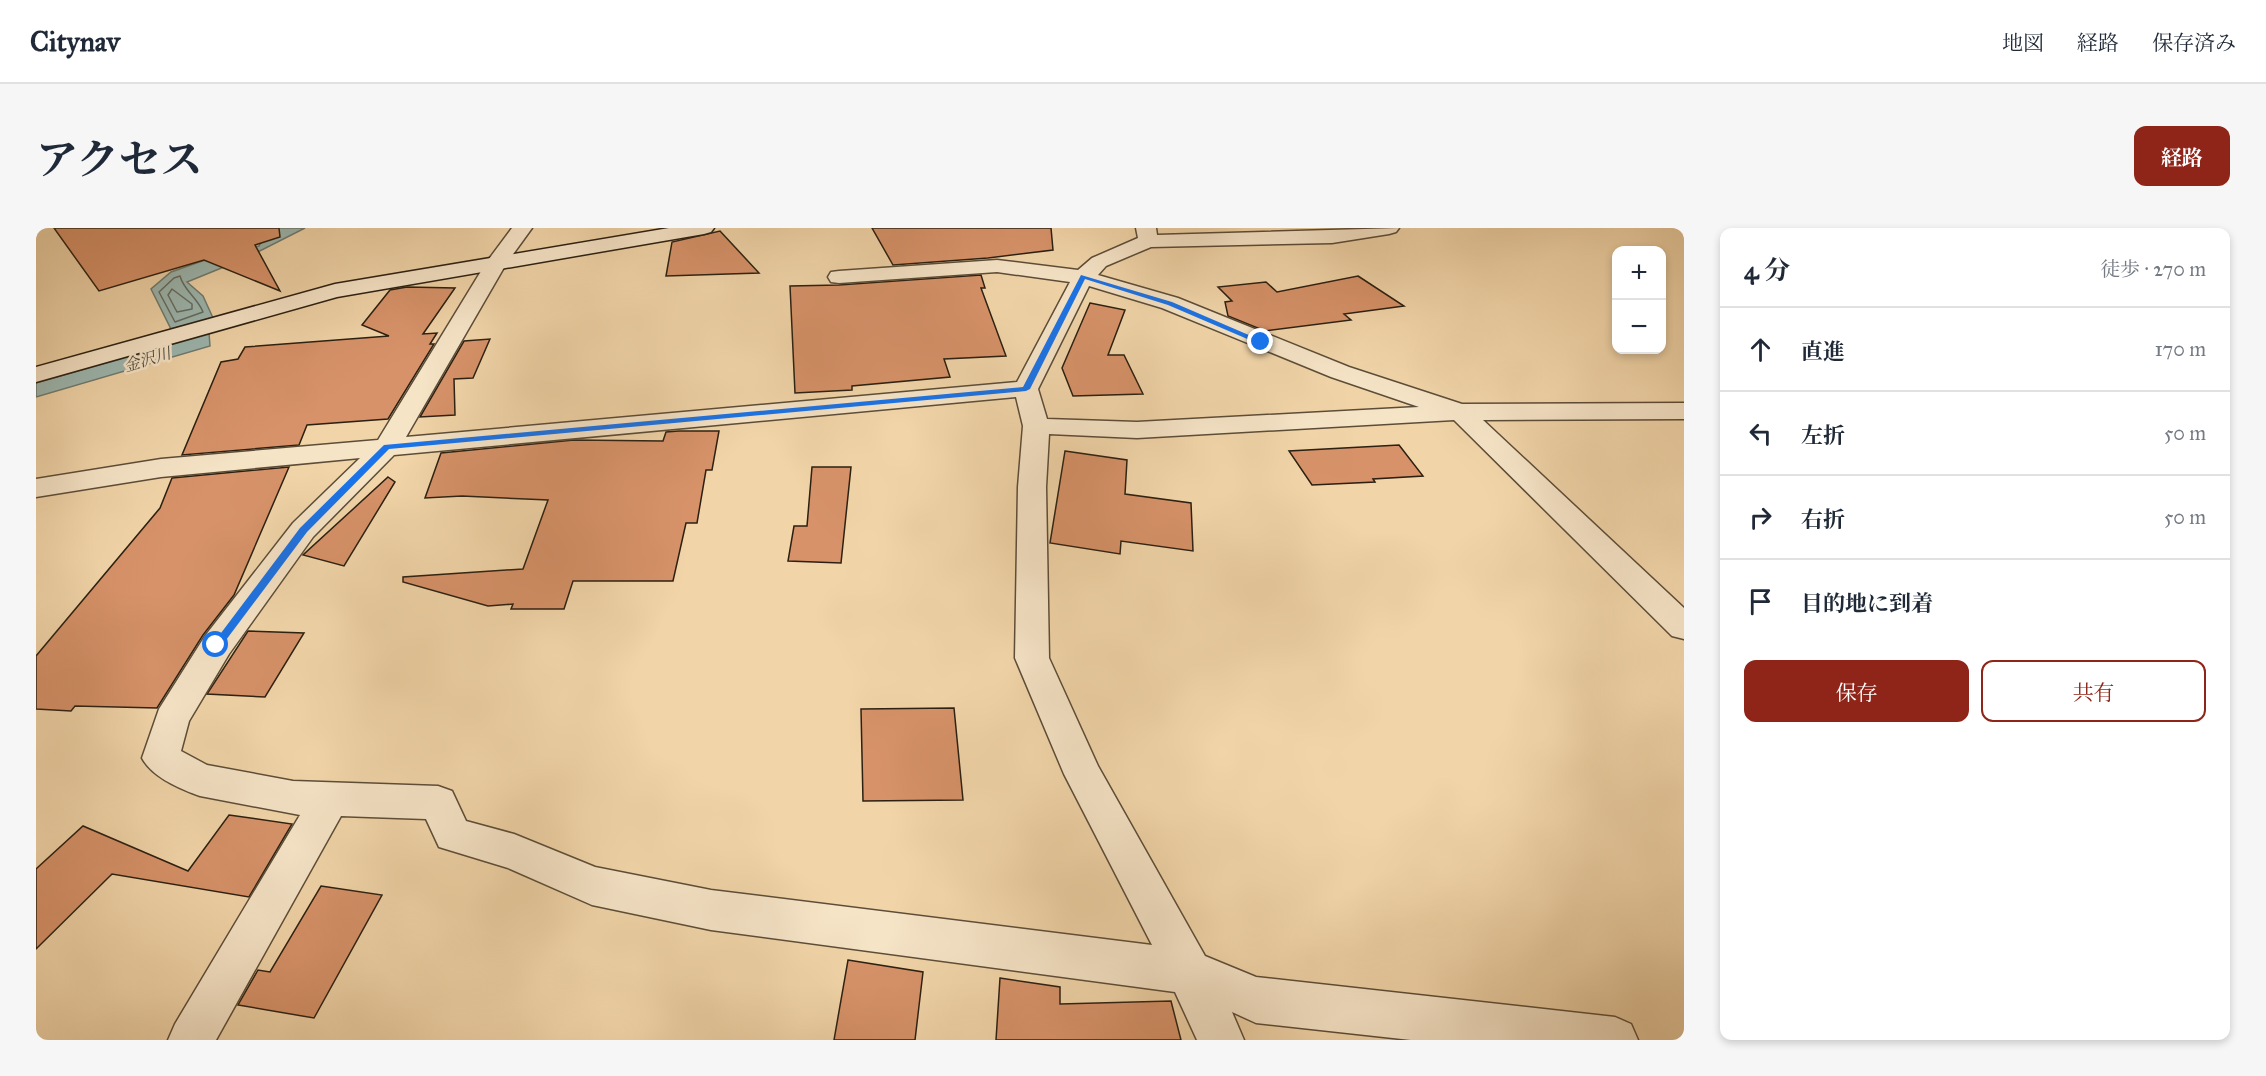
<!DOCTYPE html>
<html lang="ja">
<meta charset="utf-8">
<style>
:root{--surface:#fff;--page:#f6f6f7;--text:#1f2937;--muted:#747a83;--line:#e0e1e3;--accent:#8f2418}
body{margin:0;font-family:"IM FELL Great Primer","Noto Serif JP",serif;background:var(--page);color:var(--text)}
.controls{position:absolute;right:18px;top:18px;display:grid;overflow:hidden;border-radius:12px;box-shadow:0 3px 9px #0003}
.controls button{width:54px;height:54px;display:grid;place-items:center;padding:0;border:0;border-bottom:2px solid var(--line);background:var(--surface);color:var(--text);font:30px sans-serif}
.stop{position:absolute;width:18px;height:18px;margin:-14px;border:4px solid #1a73e8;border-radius:50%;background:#fff}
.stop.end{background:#1a73e8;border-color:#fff;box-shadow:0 2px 6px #0008}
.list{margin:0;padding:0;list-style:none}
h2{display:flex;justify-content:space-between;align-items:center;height:78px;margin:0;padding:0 24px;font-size:26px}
h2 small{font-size:20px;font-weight:400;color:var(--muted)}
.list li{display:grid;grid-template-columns:39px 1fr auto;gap:18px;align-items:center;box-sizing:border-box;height:84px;padding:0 24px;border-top:2px solid var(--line)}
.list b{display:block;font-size:22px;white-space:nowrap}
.list em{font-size:20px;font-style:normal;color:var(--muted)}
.actions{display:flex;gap:12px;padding:18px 24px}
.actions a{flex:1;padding:14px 0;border:2px solid var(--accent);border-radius:12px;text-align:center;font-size:21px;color:var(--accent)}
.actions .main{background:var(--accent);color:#fff}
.icon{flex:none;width:33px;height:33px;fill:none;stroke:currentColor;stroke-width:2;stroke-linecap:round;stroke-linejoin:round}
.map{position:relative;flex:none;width:1648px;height:812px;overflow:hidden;border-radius:12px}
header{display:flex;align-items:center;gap:36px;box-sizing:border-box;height:84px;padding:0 30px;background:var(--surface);border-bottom:2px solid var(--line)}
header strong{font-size:28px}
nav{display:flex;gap:33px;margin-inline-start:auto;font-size:21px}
.intro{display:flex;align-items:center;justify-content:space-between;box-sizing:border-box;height:144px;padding:0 36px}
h1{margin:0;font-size:42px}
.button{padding:15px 27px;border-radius:12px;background:var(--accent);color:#fff;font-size:21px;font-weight:700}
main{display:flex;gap:36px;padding:0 36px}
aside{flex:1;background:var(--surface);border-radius:12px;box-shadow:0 3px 9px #0003}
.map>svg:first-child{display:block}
.water{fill:#9cb7b0;stroke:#6f7b71;stroke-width:1.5}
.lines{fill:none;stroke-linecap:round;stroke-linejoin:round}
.shore{stroke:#646c61;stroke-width:1.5}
.building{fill:#d79269;stroke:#2b2012;stroke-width:1.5}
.street-casing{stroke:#5c4d38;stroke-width:3}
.secondary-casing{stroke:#2b2012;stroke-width:3}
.street{fill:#f6e4c7;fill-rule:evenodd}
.secondary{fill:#f6e4c7;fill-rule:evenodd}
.route{fill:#1a73e8}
.labels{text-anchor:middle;stroke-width:5;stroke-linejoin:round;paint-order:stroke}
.far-water-label{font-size:16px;font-style:italic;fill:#4d4d41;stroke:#f6e4c7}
</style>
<header>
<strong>Citynav</strong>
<nav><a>地図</a><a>経路</a><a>保存済み</a></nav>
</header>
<div class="intro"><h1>アクセス</h1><a class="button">経路</a></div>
<main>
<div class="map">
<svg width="1648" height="812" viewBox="0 0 1648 812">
<rect width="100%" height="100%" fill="#f1d5a9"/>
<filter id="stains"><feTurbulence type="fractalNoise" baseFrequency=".00333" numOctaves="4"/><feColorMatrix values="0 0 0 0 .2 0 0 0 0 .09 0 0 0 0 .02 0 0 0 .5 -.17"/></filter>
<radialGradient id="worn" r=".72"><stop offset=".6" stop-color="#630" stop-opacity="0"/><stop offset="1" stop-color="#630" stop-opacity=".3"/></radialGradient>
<!-- water -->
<g class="water">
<polygon points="243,0 269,0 210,30 151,54 167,68 177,90 135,101 115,61 135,44 169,32 223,18 229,7"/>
<polygon points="173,105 174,118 0,169 0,155"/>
</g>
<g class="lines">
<!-- shore -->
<g class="shore">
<path d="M144,48C148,63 161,69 167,84L139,94L123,64L138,50Z"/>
<polygon points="136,61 156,76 156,81 141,84 132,67"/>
</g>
</g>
<!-- building -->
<g class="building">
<polygon points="18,0 243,0 244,9 219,17 244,63 168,32 63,63"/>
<polygon points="836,0 1015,0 1017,22 952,30 857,37"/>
<polygon points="684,3 723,45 630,48 636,14"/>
<polygon points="945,47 949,60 945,60 970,128 908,131 914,149 816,158 816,162 759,165 754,58 803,57"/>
<polygon points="1322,48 1368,78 1308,86 1315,92 1229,103 1192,88 1189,74 1196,73 1182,59 1230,54 1241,64"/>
<polygon points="371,59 419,60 387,106 401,105 394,116 398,116 352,191 271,197 263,217 146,227 185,134 202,131 209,119 353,108 326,97 354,62"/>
<polygon points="1054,75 1089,82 1072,127 1088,127 1107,166 1037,168 1026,140"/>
<polygon points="454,111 437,150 418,151 419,187 384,189 428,113"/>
<polygon points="643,203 683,203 676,242 670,242 661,295 650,295 637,353 537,353 528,381 475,381 477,376 452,378 367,354 367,349 487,341 512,272 426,268 389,270 405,225 538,212 627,213 630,204"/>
<polygon points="1363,217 1387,248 1337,251 1339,254 1276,257 1253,223"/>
<polygon points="1029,223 1091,232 1089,266 1155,275 1157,323 1085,313 1084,326 1014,315"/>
<polygon points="253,239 198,367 167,407 121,480 39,478 35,483 0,481 0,428 124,280 136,250"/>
<polygon points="776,239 815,239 805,335 752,333 758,298 771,298"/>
<polygon points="352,249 359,254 308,338 267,327"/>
<polygon points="212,403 268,405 229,469 171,466"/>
<polygon points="918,480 927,572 827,573 825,481"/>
<polygon points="193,587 256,596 213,669 76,646 0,721 0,641 47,598 152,643"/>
<polygon points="285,658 346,667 278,790 202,777 222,742 234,744"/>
<polygon points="812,732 887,744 879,812 798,812"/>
<polygon points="964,750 1024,759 1024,776 1135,773 1145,812 960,812"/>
</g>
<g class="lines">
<defs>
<path id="street" d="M476,0H496L470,36L370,209L981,154L1034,54L961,44L803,55L795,54L792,49L795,44L803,43L961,32L1042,42L1056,30L1102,10L1100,0H1120L1121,7L1363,0L1360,4L1353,6L1296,15L1115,19L1070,38L1062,47L1142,70L1313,139L1426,176L1648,175V191L1447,192L1648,380V411L1636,408L1418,192L1101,210L1013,206L1010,259L1013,430L1062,538L1169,728L1220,749L1579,789L1595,796L1602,812H1375L1220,795L1196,784L1208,812H1161L1139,764L675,702L556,677L472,640L403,619L390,591L305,588L180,812H132L139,796L264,587L164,568C144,561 116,549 106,530L123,481L169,408L257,295L324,230L125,249L0,269V251L125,231L342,212L450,35ZM1053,58L1126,80L1295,149L1383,179L1101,194L1011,191L1002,161ZM980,169L987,198L982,259L979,430L1028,546L1116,717L675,662L559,639L478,606L430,593L416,563L402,558L257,553L171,537L145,523L153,493L193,426L277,309L358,227Z"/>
<polygon id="secondary" points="633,0 678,0 675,4 668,6 301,69 0,154 0,139 299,56"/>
</defs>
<!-- street casing -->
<use href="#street" class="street-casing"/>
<!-- secondary casing -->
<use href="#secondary" class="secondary-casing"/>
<!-- street -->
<use href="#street" class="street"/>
<!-- secondary -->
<use href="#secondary" class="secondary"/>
</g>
<!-- route -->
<polygon class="route" points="1045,47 1136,74 1229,114 1223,116 1132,77 1049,51 994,161 990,163 353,221 271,304 184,420 177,420 176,417 264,300 348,217 987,159"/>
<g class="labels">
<!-- far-water labels -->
<g class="far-water-label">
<text transform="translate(111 131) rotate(-17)" y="6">金沢川</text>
</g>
</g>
<rect width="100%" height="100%" filter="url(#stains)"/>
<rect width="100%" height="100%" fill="url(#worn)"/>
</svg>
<div class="controls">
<button>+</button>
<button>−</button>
</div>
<div class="stop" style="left:180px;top:417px"></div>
<div class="stop end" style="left:1225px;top:114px"></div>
</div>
<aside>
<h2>4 分<small>徒歩 · 270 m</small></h2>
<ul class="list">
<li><svg class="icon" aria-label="ahead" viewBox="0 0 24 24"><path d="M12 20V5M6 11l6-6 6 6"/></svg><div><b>直進</b></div><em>170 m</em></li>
<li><svg class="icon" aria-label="left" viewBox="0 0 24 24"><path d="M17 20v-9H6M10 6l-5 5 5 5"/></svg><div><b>左折</b></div><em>50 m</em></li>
<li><svg class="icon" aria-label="right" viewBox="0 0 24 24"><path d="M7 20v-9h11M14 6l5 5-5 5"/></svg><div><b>右折</b></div><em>50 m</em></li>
<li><svg class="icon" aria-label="arrive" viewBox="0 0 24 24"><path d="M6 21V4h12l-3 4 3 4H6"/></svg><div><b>目的地に到着</b></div></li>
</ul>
<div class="actions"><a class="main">保存</a><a>共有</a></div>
</aside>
</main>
